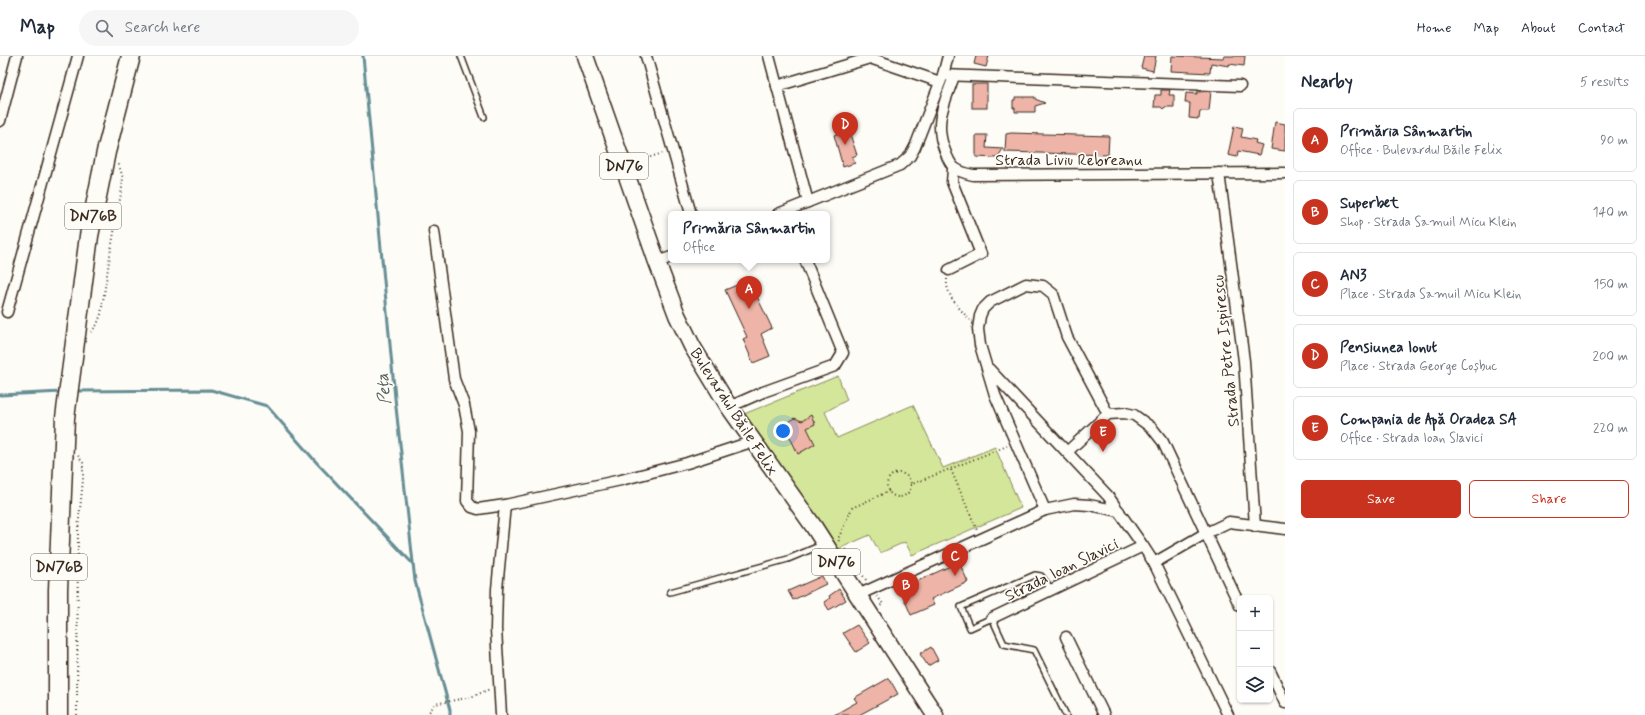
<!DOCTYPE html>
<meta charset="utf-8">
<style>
:root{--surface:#fff;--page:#f6f6f7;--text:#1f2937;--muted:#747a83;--line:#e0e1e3;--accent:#c8321e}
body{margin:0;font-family:Mynerve,sans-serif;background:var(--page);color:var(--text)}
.controls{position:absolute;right:12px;bottom:12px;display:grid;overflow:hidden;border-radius:6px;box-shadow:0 1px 3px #0004}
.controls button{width:36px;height:36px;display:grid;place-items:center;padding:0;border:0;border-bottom:1px solid var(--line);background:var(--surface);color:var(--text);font:20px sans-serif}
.you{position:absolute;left:783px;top:375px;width:14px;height:14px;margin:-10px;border:3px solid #fff;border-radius:50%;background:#1a73e8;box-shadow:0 0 0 6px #1a73e833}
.badge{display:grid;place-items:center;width:26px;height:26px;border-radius:50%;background:var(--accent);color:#fff;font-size:13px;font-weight:700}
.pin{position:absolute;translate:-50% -33px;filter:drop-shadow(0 1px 2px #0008)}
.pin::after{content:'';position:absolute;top:21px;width:14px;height:12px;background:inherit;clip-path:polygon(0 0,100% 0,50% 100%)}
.popup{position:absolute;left:668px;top:155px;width:162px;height:52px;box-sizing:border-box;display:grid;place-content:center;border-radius:6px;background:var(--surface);filter:drop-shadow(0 1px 3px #0005);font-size:13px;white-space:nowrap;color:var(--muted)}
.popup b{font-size:15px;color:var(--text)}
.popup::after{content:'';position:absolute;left:50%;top:100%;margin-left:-8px;border:8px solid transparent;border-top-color:var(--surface)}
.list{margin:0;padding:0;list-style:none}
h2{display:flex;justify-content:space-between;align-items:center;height:52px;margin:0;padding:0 16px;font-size:17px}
h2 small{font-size:13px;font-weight:400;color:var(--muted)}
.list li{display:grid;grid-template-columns:26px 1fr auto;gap:12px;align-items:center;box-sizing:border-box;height:64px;margin:0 8px 8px;padding:0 8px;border:1px solid var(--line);border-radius:6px}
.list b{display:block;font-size:15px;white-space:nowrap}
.list p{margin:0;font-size:13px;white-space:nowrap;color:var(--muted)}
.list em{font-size:13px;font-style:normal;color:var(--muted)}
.actions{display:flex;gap:8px;padding:12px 16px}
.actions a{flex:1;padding:9px 0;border:1px solid var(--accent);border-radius:6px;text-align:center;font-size:14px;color:var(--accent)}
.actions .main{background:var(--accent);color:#fff}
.icon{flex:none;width:22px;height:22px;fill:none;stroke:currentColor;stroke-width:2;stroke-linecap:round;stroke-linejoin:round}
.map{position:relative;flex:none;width:1285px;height:659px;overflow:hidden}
header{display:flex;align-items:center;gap:24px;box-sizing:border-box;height:56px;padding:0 20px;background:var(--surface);border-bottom:1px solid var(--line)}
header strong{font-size:19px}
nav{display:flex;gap:22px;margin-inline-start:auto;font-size:14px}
.search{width:280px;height:36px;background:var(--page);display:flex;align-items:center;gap:10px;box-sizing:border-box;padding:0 14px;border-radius:22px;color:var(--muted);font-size:15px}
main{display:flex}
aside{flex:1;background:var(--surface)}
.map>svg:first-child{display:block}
.green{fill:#d4e69a;stroke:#88885c}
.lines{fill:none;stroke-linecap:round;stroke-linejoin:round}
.stream{stroke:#668e94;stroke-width:3}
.building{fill:#eeb4a8;stroke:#3b2a1e}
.lane-casing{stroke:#3b2a1e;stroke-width:8}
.street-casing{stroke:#3b2a1e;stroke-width:13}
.primary-casing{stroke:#3b2a1e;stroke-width:19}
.highway-casing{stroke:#3b2a1e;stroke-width:21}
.path{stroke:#3b2a1e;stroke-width:2;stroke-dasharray:1 3;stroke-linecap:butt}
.lane{stroke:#fdfcf7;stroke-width:5}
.street{stroke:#fdfcf7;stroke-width:10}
.primary{stroke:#fdfcf7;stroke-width:16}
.highway{stroke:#fdfcf7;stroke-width:18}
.labels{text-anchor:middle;stroke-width:3.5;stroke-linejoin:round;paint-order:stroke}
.shield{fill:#fdfcf7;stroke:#75695f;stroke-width:1}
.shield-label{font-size:15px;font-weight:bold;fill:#3b2a1e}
.street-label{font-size:16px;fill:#3b2a1e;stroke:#fdfcf7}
.water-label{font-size:17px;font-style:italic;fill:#515c59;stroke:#fdfcf7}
</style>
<header>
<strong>Map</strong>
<div class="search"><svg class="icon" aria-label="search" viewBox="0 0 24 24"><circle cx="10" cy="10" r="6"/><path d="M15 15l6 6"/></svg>Search here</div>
<nav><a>Home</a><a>Map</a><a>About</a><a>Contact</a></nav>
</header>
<main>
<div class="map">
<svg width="1285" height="659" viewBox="0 0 1285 659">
<rect width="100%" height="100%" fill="#fdfcf7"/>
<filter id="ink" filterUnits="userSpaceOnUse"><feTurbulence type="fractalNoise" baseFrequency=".025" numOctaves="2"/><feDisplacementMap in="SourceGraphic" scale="8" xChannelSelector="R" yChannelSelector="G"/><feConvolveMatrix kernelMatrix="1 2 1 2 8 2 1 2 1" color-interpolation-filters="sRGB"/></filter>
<g filter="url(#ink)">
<!-- green -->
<polygon class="green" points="838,320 847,344 825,356 837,382 913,349 943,412 995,391 1021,452 912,499 905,486 880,497 870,479 838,493 744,358"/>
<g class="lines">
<!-- stream -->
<g class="stream">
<polyline points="363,0 395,342 415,525 450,654 450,659"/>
<polyline points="74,335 211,334 267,350 317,407 413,508"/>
<polyline points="0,339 62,336"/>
</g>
</g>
<!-- building -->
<g class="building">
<polygon points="976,0 989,0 986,11 974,8"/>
<polygon points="1144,0 1156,0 1153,15 1141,12"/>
<polygon points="1172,0 1223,2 1224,0 1245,0 1244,10 1229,8 1229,10 1211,7 1210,17 1171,15"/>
<rect x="972" y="28" width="15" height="24"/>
<polygon points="1161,34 1170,34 1169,39 1174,39 1174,51 1165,51 1163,53 1161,51 1154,51 1155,39 1161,39"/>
<polygon points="1211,35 1209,55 1200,55 1199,63 1189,62 1190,47 1185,47 1186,37 1197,38 1197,36"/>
<polygon points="1015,41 1035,41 1035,43 1045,47 1035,50 1035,56 1015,56 1015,52 1013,52 1013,44 1015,44"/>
<polygon points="1275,66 1285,68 1285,95 1271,93"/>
<polygon points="1234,70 1243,72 1241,81 1256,84 1255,87 1262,89 1259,99 1238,95 1237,101 1228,99"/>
<polygon points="845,75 845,77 849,75 857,99 852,101 855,107 843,111 834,79"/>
<polygon points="1011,77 1109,80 1108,99 1005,96 1006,78"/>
<polygon points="976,79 987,79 986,92 1003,93 997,102 976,101"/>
<polygon points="749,224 772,272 761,278 770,300 753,307 743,283 747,281 725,234"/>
<polygon points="811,359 815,368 807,372 815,388 798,398 788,377 789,376 788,372 788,367 794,362 802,365"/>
<polygon points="959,506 968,526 931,543 934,549 911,559 900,533"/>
<polygon points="822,520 826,528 793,544 788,535"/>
<polygon points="839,533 846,544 829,554 824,546 830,542 829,540"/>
<polygon points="857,569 870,587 856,596 843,577"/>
<polygon points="931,591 938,604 928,610 920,598"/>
<polygon points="889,622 898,638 859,659 834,659 857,646 854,642"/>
</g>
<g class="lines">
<defs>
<g id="lane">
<polyline points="461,0 484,61"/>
<polyline points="1052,534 1041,520 1035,519 961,551 970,572 992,562 1004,588 1034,594 1066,659"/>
<polyline points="670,536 788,503 824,488"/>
</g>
<g id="street">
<polyline points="646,0 691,158"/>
<polyline points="769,0 808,146"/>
<polyline points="943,19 1240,30"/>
<path d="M954,20C945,47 933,66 945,95C951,112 955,115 973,119L1285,117"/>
<polyline points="777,30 870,2 940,26"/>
<polyline points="0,65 17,0"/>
<polyline points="1219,117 1244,305 1255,470"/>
<polyline points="778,158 900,109 910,100 915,91 943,19 948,0"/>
<polyline points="434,175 454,323 464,349 469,375 467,445 472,451 478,453 505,449 621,424 687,407 754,385"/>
<polyline points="657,206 671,201"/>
<polyline points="949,214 981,198 952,126 953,113"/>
<polyline points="7,256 78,0"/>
<polyline points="989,313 1108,440 1143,490 1154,507 1228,659"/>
<polyline points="729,351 763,336 835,310 843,297 805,204"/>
<polyline points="1067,396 1108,358 1125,357 1134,359 1152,372 1163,386 1240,550"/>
<polyline points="1045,454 995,339 980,289 978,273 980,260 983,253 990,246 1026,228 1043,230 1053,238 1067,281 1108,358"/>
<polyline points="1154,507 1206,477 1229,466 1285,473"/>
<polyline points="858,539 1045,454 1074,448 1089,449 1119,455"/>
<polyline points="992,562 1143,490"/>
<polyline points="1066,581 1104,659"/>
<polyline points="1270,615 1285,647"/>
<polyline points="501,659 496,573 497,533 505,449"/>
</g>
<polyline id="primary" points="585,0 657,206 677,259 692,290 729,351 814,471 935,659"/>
<polyline id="highway" points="58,659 58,534 65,362 89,180 106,96 131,0"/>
</defs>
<!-- lane casing -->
<use href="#lane" class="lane-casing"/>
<!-- street casing -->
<use href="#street" class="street-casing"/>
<!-- primary casing -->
<use href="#primary" class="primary-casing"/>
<!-- highway casing -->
<use href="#highway" class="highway-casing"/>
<!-- path -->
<g class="path">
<polyline points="635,106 663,97"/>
<path d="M947,223C945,239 960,253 970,264"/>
<polyline points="91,276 97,269 101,258 110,199 122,132 123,122 118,106"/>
<polyline points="951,414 977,474"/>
<circle cx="899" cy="429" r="12"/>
<polyline points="910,429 1007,390"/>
<polyline points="839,485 838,483 852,452 889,435"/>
<polyline points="843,490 866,524"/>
<polyline points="877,540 883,548 880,550"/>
<polyline points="77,659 78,473 83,424 83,407 77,398"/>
<polyline points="427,659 435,648 471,641 490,633"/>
</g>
<!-- lane -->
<use href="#lane" class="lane"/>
<!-- street -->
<use href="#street" class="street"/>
<!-- primary -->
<use href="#primary" class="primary"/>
<!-- highway -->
<use href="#highway" class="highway"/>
</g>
</g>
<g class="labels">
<!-- shield labels -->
<g class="shield">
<rect x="600" y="97" width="48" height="26" rx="3"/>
<rect x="65" y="147" width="56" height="26" rx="3"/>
<rect x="812" y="493" width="48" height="26" rx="3"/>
<rect x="31" y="498" width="56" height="26" rx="3"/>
</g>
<g class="shield-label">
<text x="624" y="115">DN76</text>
<text x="93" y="165">DN76B</text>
<text x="836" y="511">DN76</text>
<text x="59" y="516">DN76B</text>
</g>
<!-- street labels -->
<g class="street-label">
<text x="1069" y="109">Strada Liviu Rebreanu</text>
<text transform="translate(1225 295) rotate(-96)" y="6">Strada Petre Ispirescu</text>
<text transform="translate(735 355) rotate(57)" y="6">Bulevardul Băile Felix</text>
<text transform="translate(1061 513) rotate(-26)" y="6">Strada Ioan Slavici</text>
</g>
<!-- water labels -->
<g class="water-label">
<text transform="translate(383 333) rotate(-96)" y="6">Peța</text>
</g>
</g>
</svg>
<div class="controls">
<button>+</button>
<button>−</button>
<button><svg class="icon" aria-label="layers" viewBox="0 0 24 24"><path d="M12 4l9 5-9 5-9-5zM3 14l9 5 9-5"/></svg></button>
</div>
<div class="you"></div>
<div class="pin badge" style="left:749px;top:253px">A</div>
<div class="popup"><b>Primăria Sânmartin</b>Office</div>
<div class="pin badge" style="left:906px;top:549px">B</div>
<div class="pin badge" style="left:955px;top:520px">C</div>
<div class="pin badge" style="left:845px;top:89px">D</div>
<div class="pin badge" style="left:1103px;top:396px">E</div>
</div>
<aside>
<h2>Nearby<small>5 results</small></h2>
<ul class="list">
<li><span class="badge">A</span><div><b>Primăria Sânmartin</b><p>Office · Bulevardul Băile Felix</p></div><em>90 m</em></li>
<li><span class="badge">B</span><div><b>Superbet</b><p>Shop · Strada Samuil Micu Klein</p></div><em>140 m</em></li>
<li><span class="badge">C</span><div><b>AN3</b><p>Place · Strada Samuil Micu Klein</p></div><em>150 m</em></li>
<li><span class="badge">D</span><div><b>Pensiunea Ionut</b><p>Place · Strada George Coșbuc</p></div><em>200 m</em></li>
<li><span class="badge">E</span><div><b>Compania de Apă Oradea SA</b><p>Office · Strada Ioan Slavici</p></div><em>220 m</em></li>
</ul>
<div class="actions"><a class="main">Save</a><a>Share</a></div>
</aside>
</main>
